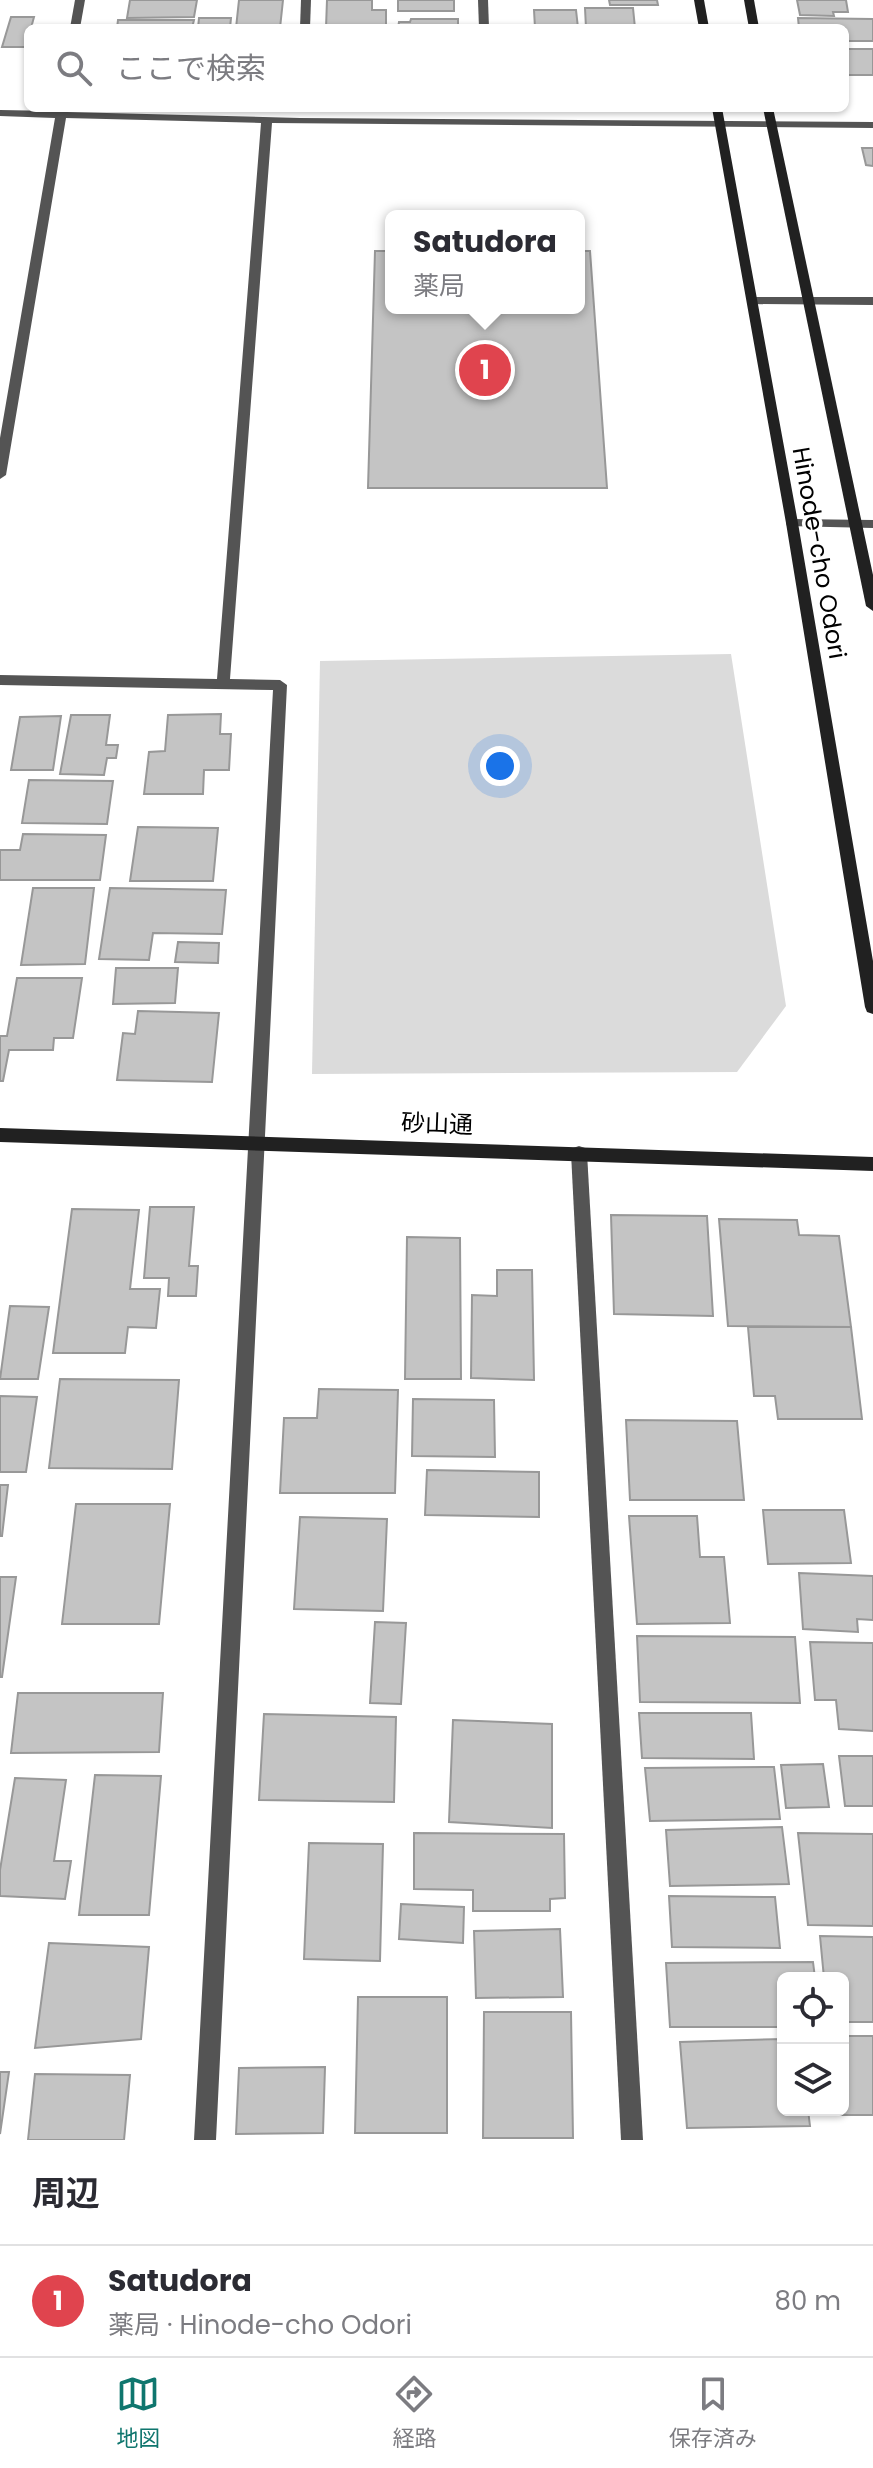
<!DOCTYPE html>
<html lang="ja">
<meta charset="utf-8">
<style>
:root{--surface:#fff;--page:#f7f7f7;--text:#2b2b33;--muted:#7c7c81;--line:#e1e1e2;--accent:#0f766e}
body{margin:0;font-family:Poppins,"Noto Sans JP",sans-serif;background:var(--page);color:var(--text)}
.controls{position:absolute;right:24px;bottom:24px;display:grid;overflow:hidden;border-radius:12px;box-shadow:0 2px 6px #0004}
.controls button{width:72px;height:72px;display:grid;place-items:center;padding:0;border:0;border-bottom:2px solid var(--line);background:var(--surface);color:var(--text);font:40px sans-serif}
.you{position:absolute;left:500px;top:766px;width:28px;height:28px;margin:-20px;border:6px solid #fff;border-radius:50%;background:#1a73e8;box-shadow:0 0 0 12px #1a73e833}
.badge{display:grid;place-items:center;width:52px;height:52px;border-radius:50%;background:var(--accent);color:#fff;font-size:26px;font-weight:700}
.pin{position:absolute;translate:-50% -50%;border:4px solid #fff;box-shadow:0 2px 8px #0006}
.popup{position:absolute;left:385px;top:210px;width:200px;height:104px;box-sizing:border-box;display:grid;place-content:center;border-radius:12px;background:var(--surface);filter:drop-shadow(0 2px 6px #0005);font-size:26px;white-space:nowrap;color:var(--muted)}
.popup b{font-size:30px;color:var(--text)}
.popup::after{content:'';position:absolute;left:50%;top:100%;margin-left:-16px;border:16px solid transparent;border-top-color:var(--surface)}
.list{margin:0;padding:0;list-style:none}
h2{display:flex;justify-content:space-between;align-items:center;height:104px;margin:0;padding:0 32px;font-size:34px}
h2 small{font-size:26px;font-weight:400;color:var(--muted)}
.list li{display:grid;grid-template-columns:52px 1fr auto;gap:24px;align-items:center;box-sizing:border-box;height:112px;padding:0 32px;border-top:2px solid var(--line)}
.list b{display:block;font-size:30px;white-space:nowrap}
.list p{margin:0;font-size:26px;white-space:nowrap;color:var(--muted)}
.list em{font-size:26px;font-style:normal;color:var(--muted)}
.icon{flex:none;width:44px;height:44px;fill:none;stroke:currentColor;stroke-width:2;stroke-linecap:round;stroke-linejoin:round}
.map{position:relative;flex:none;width:873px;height:2140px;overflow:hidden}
.search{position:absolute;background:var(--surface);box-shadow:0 2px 6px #0004;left:24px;right:24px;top:24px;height:88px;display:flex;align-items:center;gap:20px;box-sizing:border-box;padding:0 28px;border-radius:12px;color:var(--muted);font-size:30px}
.sheet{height:216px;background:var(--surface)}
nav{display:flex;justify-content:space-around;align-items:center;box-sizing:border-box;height:112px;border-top:2px solid var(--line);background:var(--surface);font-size:22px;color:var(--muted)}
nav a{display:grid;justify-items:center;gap:4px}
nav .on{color:var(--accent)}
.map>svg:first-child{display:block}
.green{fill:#dbdbdb}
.building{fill:#c4c4c4;stroke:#989898;stroke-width:2}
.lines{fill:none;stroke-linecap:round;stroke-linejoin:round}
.lane{fill:#545454;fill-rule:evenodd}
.street{fill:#545454;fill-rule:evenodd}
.secondary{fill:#212121;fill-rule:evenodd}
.labels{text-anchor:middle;stroke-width:7;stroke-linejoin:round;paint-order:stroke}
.street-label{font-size:24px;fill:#000;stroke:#fff}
</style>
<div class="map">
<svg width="873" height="2140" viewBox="0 0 873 2140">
<rect width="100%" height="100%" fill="#fff"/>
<!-- green -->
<polygon class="green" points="731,654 786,1006 737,1072 312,1074 320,661"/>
<!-- building -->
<g class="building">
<polygon points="130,0 197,0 194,17 127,18"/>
<polygon points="239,0 283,0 280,28 236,28"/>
<polygon points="327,0 372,0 372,10 386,10 386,28 326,28"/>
<rect x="398" y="0" width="56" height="11"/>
<polygon points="609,0 657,0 658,5 610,5"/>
<polygon points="797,0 846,0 848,12 833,12 834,16 800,15"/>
<polygon points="585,8 633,8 635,28 586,28"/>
<polygon points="534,10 576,10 578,28 535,28"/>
<polygon points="11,17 34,17 31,28 28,28 26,47 2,47"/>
<polygon points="199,18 231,18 230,28 198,28"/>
<polygon points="798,18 873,19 873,41 845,41 845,28 799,28"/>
<polygon points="411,19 458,19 458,28 398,28 399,22 410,22"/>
<polygon points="118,20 194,20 192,28 117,28"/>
<rect x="845" y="49" width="28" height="26"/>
<polygon points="862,148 873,148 873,166 866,165"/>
<polygon points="375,251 391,251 391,308 579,308 579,251 590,251 607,488 368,488"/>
<polygon points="221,714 220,734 231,734 229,770 204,770 203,794 144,794 149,752 165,751 168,715"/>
<polygon points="71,715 110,715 106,745 118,745 116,758 107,758 104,775 60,774"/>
<polygon points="61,716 53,770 11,770 20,717"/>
<polygon points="29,780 113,781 107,824 22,823"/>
<polygon points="138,827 218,828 213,881 130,881"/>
<polygon points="23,834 106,835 100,880 0,880 0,850 20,850"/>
<polygon points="33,888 94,888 85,964 21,965"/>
<polygon points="110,888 226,890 222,934 153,933 149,960 99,959"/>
<polygon points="178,942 219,943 218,963 175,962"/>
<polygon points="116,968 178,968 175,1003 113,1004"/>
<polygon points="17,978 82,978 73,1038 54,1038 53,1050 9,1050 3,1081 0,1081 0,1036 7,1036"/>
<polygon points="138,1011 219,1013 212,1082 117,1080 123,1033 135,1034"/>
<polygon points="150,1207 194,1207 189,1266 198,1266 196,1296 168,1296 169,1278 144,1278"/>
<polygon points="72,1209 139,1210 130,1289 160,1289 156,1328 128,1327 125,1353 53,1353"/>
<polygon points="611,1215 707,1216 713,1316 614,1314"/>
<polygon points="719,1219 797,1220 799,1235 839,1236 851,1327 728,1326"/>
<polygon points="407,1237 460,1238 461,1379 405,1379"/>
<polygon points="497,1270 532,1270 534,1380 471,1378 472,1295 497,1296"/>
<polygon points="10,1306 49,1307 38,1379 0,1379"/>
<polygon points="748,1327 851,1327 862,1419 778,1419 775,1396 754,1396"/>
<polygon points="60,1379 179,1380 172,1469 49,1468"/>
<polygon points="319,1389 398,1390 395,1493 280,1493 284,1418 317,1418"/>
<polygon points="0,1396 37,1397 26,1472 0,1472"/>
<polygon points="413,1399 494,1400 495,1457 412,1456"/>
<polygon points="626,1420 737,1421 744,1500 630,1500"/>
<polygon points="427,1470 539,1472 539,1517 425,1515"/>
<polygon points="0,1485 8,1485 2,1536 0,1536"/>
<polygon points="76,1504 170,1504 159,1624 62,1624"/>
<polygon points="763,1510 844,1510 851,1563 768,1564"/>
<polygon points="629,1516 697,1516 700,1557 724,1557 730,1623 637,1624"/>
<polygon points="300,1517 387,1519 383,1611 294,1609"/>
<polygon points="799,1573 873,1576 873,1620 857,1619 858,1632 803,1629"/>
<polygon points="0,1577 16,1577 2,1677 0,1677"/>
<polygon points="375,1622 406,1623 401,1704 370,1703"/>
<polygon points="637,1636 795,1637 800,1703 640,1702"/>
<polygon points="810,1642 873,1643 873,1731 839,1729 836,1700 815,1700"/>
<polygon points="18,1693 163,1693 159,1752 11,1753"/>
<polygon points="639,1713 751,1713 754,1759 642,1758"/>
<polygon points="264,1714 396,1717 394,1802 259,1800"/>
<polygon points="453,1720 552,1724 552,1828 449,1822"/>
<polygon points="839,1756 873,1756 873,1806 845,1806"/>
<polygon points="823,1764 829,1807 786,1808 781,1765"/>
<polygon points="774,1767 780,1819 650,1821 645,1768"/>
<polygon points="95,1775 161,1776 149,1915 79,1915"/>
<polygon points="15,1778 66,1780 54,1861 71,1861 65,1899 0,1896 0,1870"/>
<polygon points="782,1827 789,1884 670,1886 666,1830"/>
<polygon points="414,1833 564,1834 565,1898 550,1899 550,1911 473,1911 473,1890 414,1889"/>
<polygon points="798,1833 873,1834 873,1926 808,1925"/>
<polygon points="309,1843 383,1844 380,1961 304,1959"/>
<polygon points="669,1896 775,1897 780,1948 672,1947"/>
<polygon points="401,1904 464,1907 463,1943 399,1939"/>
<polygon points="560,1929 563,1997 476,1998 474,1931"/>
<polygon points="820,1936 873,1937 873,2022 843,2022 843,1978 824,1978"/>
<polygon points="49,1943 149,1947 141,2039 35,2048"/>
<polygon points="813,1962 815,1978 783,1978 783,2027 670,2027 666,1963"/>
<polygon points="358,1997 447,1997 447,2133 355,2133"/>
<polygon points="484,2012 571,2012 573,2138 483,2138"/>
<polygon points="843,2036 873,2036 873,2115 823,2115 823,2110 843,2110"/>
<polygon points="783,2039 783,2110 808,2110 810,2126 687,2128 680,2042"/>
<polygon points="325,2067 323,2133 236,2134 239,2068"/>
<polygon points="0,2072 9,2072 0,2134"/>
<polygon points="35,2074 130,2075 124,2140 28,2140"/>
</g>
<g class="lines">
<!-- lane -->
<polygon class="lane" points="752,297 873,297 873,305 748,304 748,298"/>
<!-- street -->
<g class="street">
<polygon points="75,0 85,0 80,28 70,28"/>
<polygon points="301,0 311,0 310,28 300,28"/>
<polygon points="478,0 488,0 489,28 479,28"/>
<polygon points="57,108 67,108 67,112 300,118 873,122 873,128 272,123 230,679 280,680 287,685 216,2140 194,2140 273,690 0,685 0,675 217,679 261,123 66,118 6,475 0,479 0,438 55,118 0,116 0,110 56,111"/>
<polygon points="792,519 873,520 873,528 787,526 786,523"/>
<polygon points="579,1146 585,1148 587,1153 643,2140 621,2140 571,1153 573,1148"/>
</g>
<!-- secondary -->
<g class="secondary">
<polygon points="694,0 704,0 709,28 699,28"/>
<polygon points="744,0 754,0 759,28 749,28"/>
<polygon points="712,108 722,108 798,523 873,961 873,1014 867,1012 865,1007 786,523"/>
<polygon points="763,108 773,108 873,575 873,611 866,606"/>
<polygon points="0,1128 873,1157 873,1171 0,1142"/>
</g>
</g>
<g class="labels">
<!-- street labels -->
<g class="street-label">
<text transform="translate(819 553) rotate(80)" y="8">Hinode-cho Odori</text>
<text transform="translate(437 1124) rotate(2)" y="8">砂山通</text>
</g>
</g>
</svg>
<div class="controls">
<button><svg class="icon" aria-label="locate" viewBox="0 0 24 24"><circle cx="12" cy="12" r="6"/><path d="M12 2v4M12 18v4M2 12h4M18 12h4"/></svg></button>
<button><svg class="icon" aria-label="layers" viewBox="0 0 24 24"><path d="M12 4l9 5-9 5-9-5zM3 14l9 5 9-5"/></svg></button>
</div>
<div class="you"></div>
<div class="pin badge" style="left:485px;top:370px;background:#e0444e">1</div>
<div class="popup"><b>Satudora</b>薬局</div>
<div class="search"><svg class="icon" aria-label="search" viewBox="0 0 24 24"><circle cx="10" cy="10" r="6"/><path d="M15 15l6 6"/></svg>ここで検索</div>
</div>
<section class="sheet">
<h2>周辺<small></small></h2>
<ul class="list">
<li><span class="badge" style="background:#e0444e">1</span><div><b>Satudora</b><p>薬局 · Hinode-cho Odori</p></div><em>80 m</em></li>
</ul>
</section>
<nav>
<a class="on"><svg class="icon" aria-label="map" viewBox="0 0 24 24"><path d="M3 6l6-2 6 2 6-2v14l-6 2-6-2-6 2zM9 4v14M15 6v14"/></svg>地図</a>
<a><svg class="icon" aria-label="directions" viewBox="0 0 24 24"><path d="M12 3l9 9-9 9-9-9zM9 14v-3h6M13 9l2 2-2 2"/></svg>経路</a>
<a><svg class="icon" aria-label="saved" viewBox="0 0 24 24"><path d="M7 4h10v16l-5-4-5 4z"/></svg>保存済み</a>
</nav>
